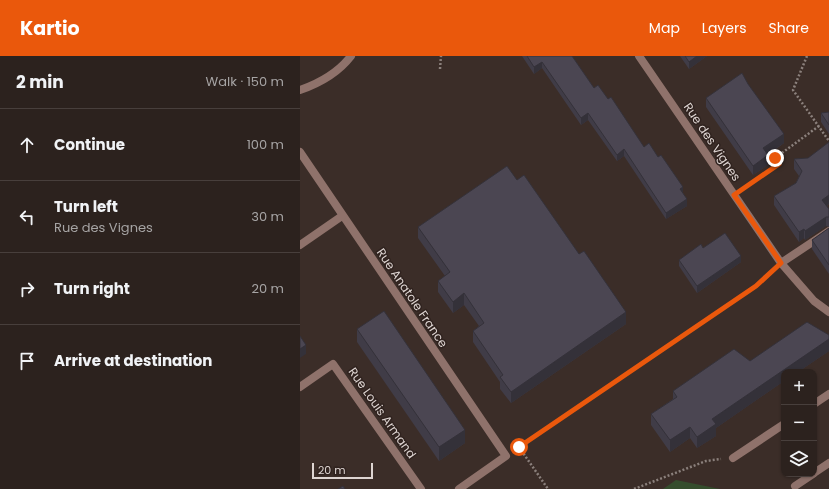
<!DOCTYPE html>
<meta charset="utf-8">
<style>
:root{--surface:#2c221e;--page:#382f2b;--text:#f1f3f6;--muted:#a6a4a4;--line:#483f3c;--accent:#ea580c}
body{margin:0;font-family:Poppins,sans-serif;background:var(--page);color:var(--text)}
.controls{position:absolute;right:12px;bottom:12px;display:grid;overflow:hidden;border-radius:8px;box-shadow:0 1px 3px #0004}
.controls button{width:36px;height:36px;display:grid;place-items:center;padding:0;border:0;border-bottom:1px solid var(--line);background:var(--surface);color:var(--text);font:20px sans-serif}
.scale{position:absolute;left:12px;bottom:10px;width:61px;box-sizing:border-box;padding-left:4px;border:2px solid #ded5d2;border-top:0;font-size:11px;line-height:14px;white-space:nowrap;color:#ded5d2;-webkit-text-stroke:3px #30231f;paint-order:stroke}
.stop{position:absolute;width:12px;height:12px;margin:-9px;border:3px solid #ea580c;border-radius:50%;background:#fff}
.stop.end{background:#ea580c;border-color:#fff;box-shadow:0 1px 4px #0008}
.list{margin:0;padding:0;list-style:none}
h2{display:flex;justify-content:space-between;align-items:center;height:52px;margin:0;padding:0 16px;font-size:17px}
h2 small{font-size:13px;font-weight:400;color:var(--muted)}
.list li{display:grid;grid-template-columns:26px 1fr auto;gap:12px;align-items:center;box-sizing:border-box;height:72px;padding:0 16px;border-top:1px solid var(--line)}
.list b{display:block;font-size:15px;white-space:nowrap}
.list p{margin:0;font-size:13px;white-space:nowrap;color:var(--muted)}
.list em{font-size:13px;font-style:normal;color:var(--muted)}
.icon{flex:none;width:22px;height:22px;fill:none;stroke:currentColor;stroke-width:2;stroke-linecap:round;stroke-linejoin:round}
.map{position:relative;flex:none;width:529px;height:433px;overflow:hidden}
header{display:flex;align-items:center;gap:24px;box-sizing:border-box;height:56px;padding:0 20px;background:var(--accent);color:#fff}
header strong{font-size:19px}
nav{display:flex;gap:22px;margin-inline-start:auto;font-size:14px}
main{display:flex}
aside{flex:1;background:var(--surface)}
.map>svg:first-child{display:block}
.green{fill:#354d2d}
.lines{fill:none;stroke-linecap:round;stroke-linejoin:round}
.path{stroke:#8b807c;stroke-width:2.5;stroke-dasharray:2 2;stroke-linecap:butt}
.service{stroke:#8f726b;stroke-width:8}
.minor{stroke:#8f726b;stroke-width:8}
.wall{fill:#403c47}
.shaded-wall{fill:#343139}
.building{fill:#4b4652;stroke:#343139}
.route{stroke:#ea580c;stroke-width:5}
.labels{text-anchor:middle;stroke-width:3;stroke-linejoin:round;paint-order:stroke}
.street-label{font-size:12px;fill:#ded5d2;stroke:#30231f}
</style>
<header>
<strong>Kartio</strong>
<nav><a>Map</a><a>Layers</a><a>Share</a></nav>
</header>
<main>
<aside>
<h2>2 min<small>Walk · 150 m</small></h2>
<ul class="list">
<li><svg class="icon" aria-label="ahead" viewBox="0 0 24 24"><path d="M12 20V5M6 11l6-6 6 6"/></svg><div><b>Continue</b></div><em>100 m</em></li>
<li><svg class="icon" aria-label="left" viewBox="0 0 24 24"><path d="M17 20v-9H6M10 6l-5 5 5 5"/></svg><div><b>Turn left</b><p>Rue des Vignes</p></div><em>30 m</em></li>
<li><svg class="icon" aria-label="right" viewBox="0 0 24 24"><path d="M7 20v-9h11M14 6l5 5-5 5"/></svg><div><b>Turn right</b></div><em>20 m</em></li>
<li><svg class="icon" aria-label="arrive" viewBox="0 0 24 24"><path d="M6 21V4h12l-3 4 3 4H6"/></svg><div><b>Arrive at destination</b></div></li>
</ul>
</aside>
<div class="map">
<svg width="529" height="433" viewBox="0 0 529 433">
<rect width="100%" height="100%" fill="#3b2d28"/>
<!-- green -->
<polygon class="green" points="376,424 420,433 363,433"/>
<g class="lines">
<!-- path -->
<g class="path">
<polyline points="507,0 493,34 529,85"/>
<polyline points="140,13 141,0"/>
<polyline points="446,131 479,108 475,102 519,70"/>
<polyline points="219,391 248,433"/>
<polyline points="216,393 456,230 470,217"/>
<polyline points="334,433 406,405 421,403"/>
</g>
<!-- service -->
<g class="service">
<polyline points="514,348 529,338"/>
<polyline points="433,402 484,368"/>
<polyline points="514,417 529,407"/>
<polyline points="495,430 513,418"/>
</g>
<!-- minor -->
<g class="minor">
<polyline points="339,0 481,207 514,245 529,256"/>
<path d="M0,34C20,27 38,17 51,0"/>
<polyline points="0,96 206,400 159,433"/>
<polyline points="0,189 42,160"/>
<polyline points="481,207 529,175"/>
<polyline points="0,331 33,308 121,433"/>
</g>
</g>
<!-- wall -->
<g class="wall">
<polygon points="222,0 272,0 294,32 308,43 344,91 383,137 387,150 366,163 324,100 317,105 288,64 281,69 242,12 234,18"/>
<polygon points="380,0 407,0 389,13"/>
<polygon points="448,28 484,87 468,99 468,109 453,119 406,51 406,42"/>
<polygon points="529,56 529,78 521,66 521,57"/>
<polygon points="508,102 529,148 527,150 529,153 529,171 526,170 505,184 504,182 499,186 474,149 474,140 496,127 499,120 494,113 494,103"/>
<polygon points="217,124 326,268 211,347 200,333 200,326 173,286 173,275 179,270 164,249 153,257 138,236 138,225 145,220 118,182 118,171"/>
<polygon points="529,172 529,218 512,193 512,184"/>
<polygon points="403,192 441,206 397,237 379,210 379,204"/>
<polygon points="57,273 165,387 139,405 57,286"/>
<polygon points="529,279 529,295 498,316 484,316 484,325 416,372 416,380 397,392 390,382 370,396 351,369 351,358 373,343 373,335 450,305"/>
</g>
<!-- shaded-wall -->
<g class="shaded-wall">
<polygon points="397,0 407,0 389,13 389,6"/>
<polygon points="242,6 242,12 234,18 234,11"/>
<polygon points="288,57 288,64 281,69 281,62"/>
<polygon points="484,78 484,87 463,101 463,92"/>
<polygon points="324,93 324,100 317,105 317,99"/>
<polygon points="468,99 468,109 453,119 453,110"/>
<polygon points="383,131 383,138 380,133"/>
<polygon points="529,139 529,148 522,153 522,144"/>
<polygon points="387,143 387,150 366,163 366,157"/>
<polygon points="526,161 526,170 505,184 505,175"/>
<polygon points="504,173 504,182 499,186 499,176"/>
<polygon points="441,200 441,206 397,237 397,230"/>
<polygon points="164,237 164,249 153,257 153,246"/>
<polygon points="326,256 326,268 211,347 211,336"/>
<polygon points="529,283 529,295 498,316 484,316 484,325 416,372 416,380 397,392 397,381 412,363"/>
<polygon points="6,289 6,298 0,302 0,293"/>
<polygon points="390,371 390,382 370,396 370,384"/>
<polygon points="165,374 165,387 139,405 139,391"/>
</g>
<!-- building -->
<g class="building">
<polygon points="227,0 272,0 294,32 298,29 308,43 311,41 344,91 349,87 358,101 361,99 383,131 380,133 387,143 366,157 324,93 317,99 288,57 281,62 242,6 234,11"/>
<polygon points="385,0 397,0 389,6"/>
<polygon points="442,17 448,28 484,78 463,92 468,99 453,110 406,42"/>
<polygon points="529,56 529,69 521,57"/>
<polygon points="529,86 529,139 522,144 529,153 529,161 526,161 505,175 504,173 499,176 474,140 496,127 502,115 494,103 508,102"/>
<polygon points="207,110 217,124 224,119 279,198 284,195 326,256 211,336 200,321 203,319 173,275 184,267 164,237 153,246 138,225 150,216 118,171"/>
<polygon points="529,172 529,209 512,184"/>
<polygon points="425,177 441,200 397,230 379,204 401,188 403,192"/>
<polygon points="84,255 165,374 139,391 57,273"/>
<polygon points="507,266 529,279 529,283 412,363 416,368 397,381 390,371 370,384 351,358 377,341 373,335 434,293 450,305"/>
<polygon points="0,280 6,289 0,293"/>
<polygon points="43,430 45,433 38,433"/>
</g>
<g class="lines">
<!-- route -->
<polyline class="route" points="219,391 456,230 481,207 434,139 479,108 475,102"/>
</g>
<g class="labels">
<!-- street labels -->
<g class="street-label">
<text transform="translate(412 86) rotate(56)" y="4">Rue des Vignes</text>
<text transform="translate(112 242) rotate(56)" y="4">Rue Anatole France</text>
<text transform="translate(82 357) rotate(55)" y="4">Rue Louis Armand</text>
</g>
</g>
</svg>
<div class="controls">
<button>+</button>
<button>−</button>
<button><svg class="icon" aria-label="layers" viewBox="0 0 24 24"><path d="M12 4l9 5-9 5-9-5zM3 14l9 5 9-5"/></svg></button>
</div>
<div class="scale">20 m</div>
<div class="stop" style="left:219px;top:391px"></div>
<div class="stop end" style="left:475px;top:102px"></div>
</div>
</main>
